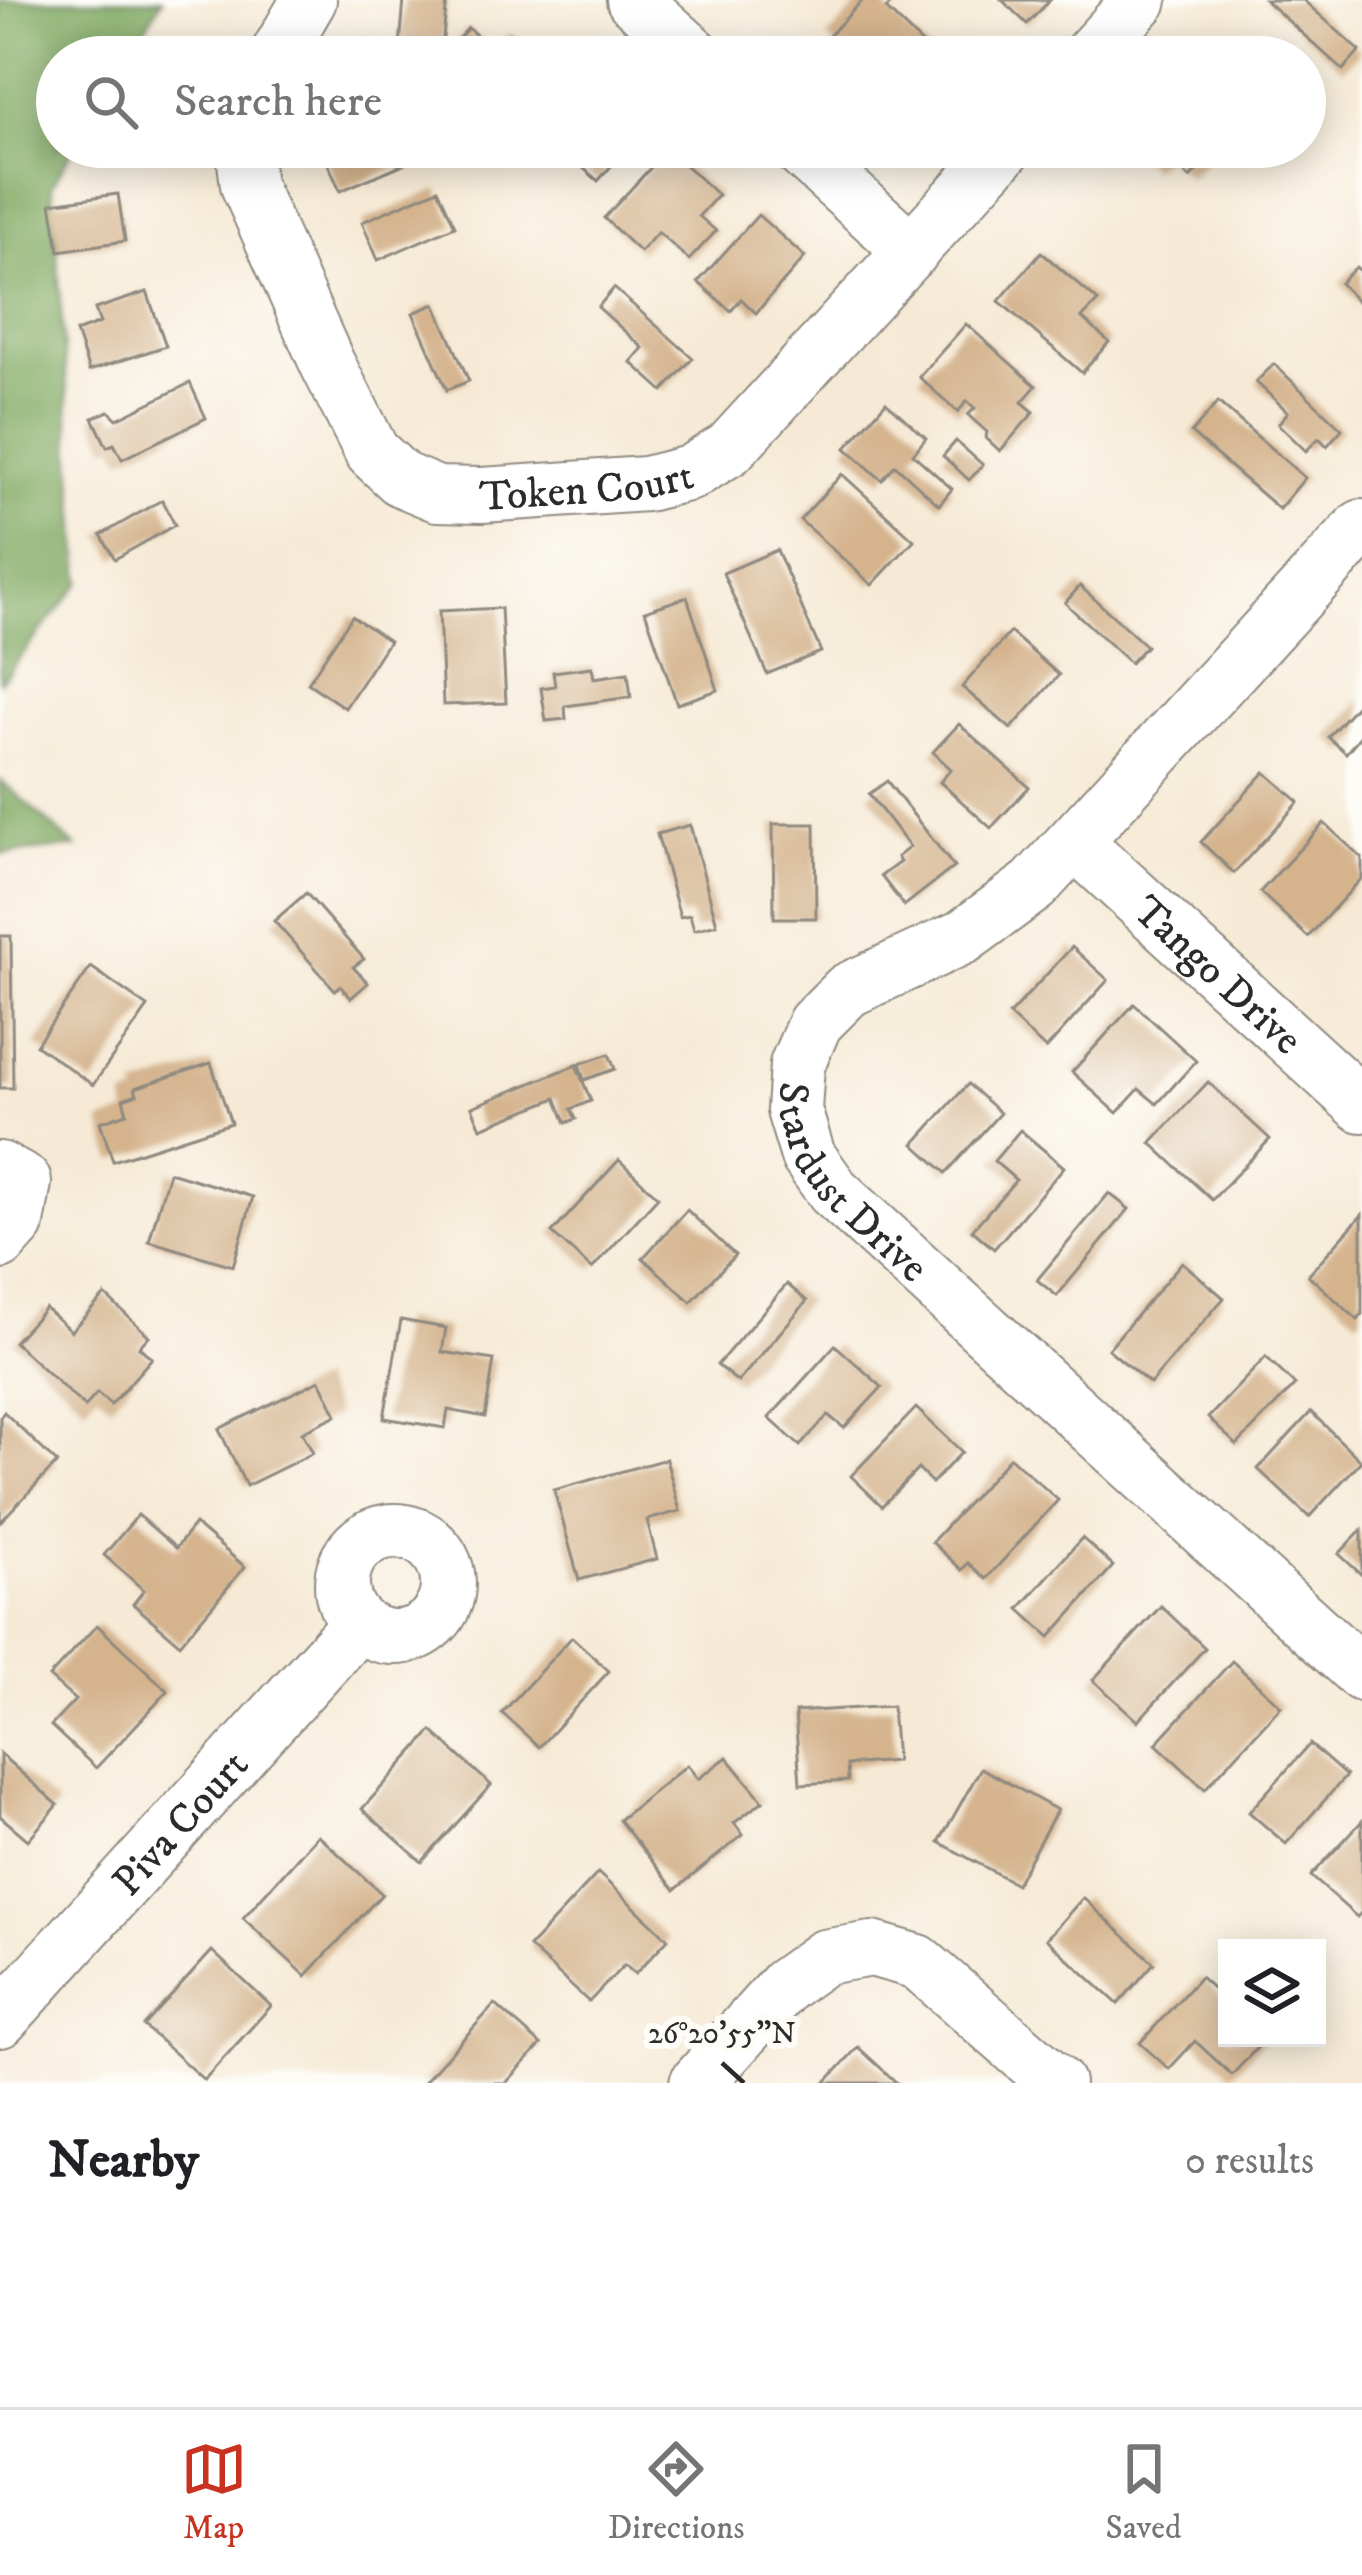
<!DOCTYPE html>
<meta charset="utf-8">
<style>
:root{--surface:#fff;--page:#f2f2f2;--text:#202124;--muted:#757577;--line:#e0e0e0;--accent:#c8321e}
body{margin:0;font-family:"IM FELL DW Pica",serif;background:var(--page);color:var(--text)}
.controls{position:absolute;right:36px;bottom:36px;display:grid;overflow:hidden;border-radius:0px;box-shadow:0 6px 30px #0003}
.controls button{width:108px;height:108px;display:grid;place-items:center;padding:0;border:0;border-bottom:3px solid var(--line);background:var(--surface);color:var(--text);font:60px sans-serif}
.list{margin:0;padding:0;list-style:none}
h2{display:flex;justify-content:space-between;align-items:center;height:156px;margin:0;padding:0 48px;font-size:51px}
h2 small{font-size:39px;font-weight:400;color:var(--muted)}
.icon{flex:none;width:66px;height:66px;fill:none;stroke:currentColor;stroke-width:2;stroke-linecap:round;stroke-linejoin:round}
.map{position:relative;flex:none;width:1362px;height:2083px;overflow:hidden}
.search{position:absolute;background:var(--surface);box-shadow:0 6px 30px #0003;left:36px;right:36px;top:36px;height:132px;display:flex;align-items:center;gap:30px;box-sizing:border-box;padding:0 42px;border-radius:66px;color:var(--muted);font-size:45px}
.sheet{height:324px;background:var(--surface)}
nav{display:flex;justify-content:space-around;align-items:center;box-sizing:border-box;height:168px;border-top:3px solid var(--line);background:var(--surface);font-size:33px;color:var(--muted)}
nav a{display:grid;justify-items:center;gap:6px}
nav .on{color:var(--accent)}
.map>svg:first-child{display:block}
.forest{fill:#7fa960;stroke:#556a46;stroke-width:3}
.building{fill:#d4b38d}
.lines{fill:none;stroke-linecap:round;stroke-linejoin:round}
.minor-casing{stroke:#908a80;stroke-width:58}
.minor{stroke:#fff;stroke-width:54}
.ticks{fill:none;stroke:#2b2b2b;stroke-width:4.5}
.labels{text-anchor:middle;stroke-width:12;stroke-linejoin:round;paint-order:stroke}
.street-label{font-size:42px;fill:#2b2b2b;stroke:#fdfcf7}
.ticks-label{font-size:30px;text-anchor:middle;fill:#2b2b2b;stroke:#fdfcf7;stroke-width:12;stroke-linejoin:round;paint-order:stroke}
</style>
<div class="map">
<svg width="1362" height="2083" viewBox="0 0 1362 2083">
<rect width="100%" height="100%" fill="#fdfcf7"/>
<filter id="ink" filterUnits="userSpaceOnUse"><feTurbulence type="fractalNoise" baseFrequency=".00833" numOctaves="2"/><feDisplacementMap in="SourceGraphic" scale="24" xChannelSelector="R" yChannelSelector="G"/><feConvolveMatrix kernelMatrix="1 2 1 2 8 2 1 2 1" color-interpolation-filters="sRGB"/></filter>
<filter id="wash" filterUnits="userSpaceOnUse"><feTurbulence type="fractalNoise" baseFrequency=".004" numOctaves="4" result="noise"/><feDisplacementMap in="SourceGraphic" scale="48" xChannelSelector="R" yChannelSelector="G"/><feGaussianBlur stdDeviation="2.7" result="paint"/><feColorMatrix in="noise" values="0 0 0 0 0 0 0 0 0 0 0 0 0 0 0 0 0 1.4 0 .05"/><feComposite in="paint" operator="in"/></filter>
<g filter="url(#wash)">
<rect width="100%" height="100%" fill="#f6ead6"/>
<!-- forest -->
<g class="forest">
<polygon points="0,0 162,0 128,57 57,57 57,147 74,147 52,185 81,582 0,682"/>
<polygon points="0,779 0,780 76,847 0,854"/>
</g>
<g id="blocks">
<!-- building -->
<g class="building">
<polygon points="404,0 447,0 441,57 399,57"/>
<polygon points="863,0 895,0 886,9 936,57 847,57 827,38"/>
<polygon points="1002,0 1050,0 1027,24"/>
<polygon points="1265,0 1303,0 1360,51 1343,70"/>
<polygon points="468,28 484,42 470,57 441,57"/>
<polygon points="509,33 535,57 486,57"/>
<polygon points="1239,40 1259,57 1225,57"/>
<polygon points="330,147 419,147 423,156 340,191 322,150"/>
<polygon points="436,147 460,147 451,159"/>
<polygon points="559,147 628,147 598,181"/>
<polygon points="1143,147 1215,147 1217,149 1190,178 1166,156 1152,169 1137,154"/>
<polygon points="668,149 718,195 699,216 716,231 689,260 658,232 640,252 604,218"/>
<polygon points="438,189 455,226 378,260 362,222"/>
<polygon points="118,194 125,241 59,251 51,203"/>
<polygon points="758,215 805,257 756,313 741,299 731,311 698,282"/>
<polygon points="1041,252 1098,301 1082,318 1109,342 1082,373 999,301"/>
<polygon points="1356,267 1362,273 1362,306 1340,283"/>
<polygon points="614,288 693,358 663,391 631,362 643,348 598,307"/>
<polygon points="147,292 166,346 89,371 76,332 100,323 95,309"/>
<polygon points="435,304 469,381 447,390 413,313"/>
<polygon points="966,324 1036,386 1022,402 1034,412 1000,451 986,438 987,432 968,415 975,408 967,401 958,412 919,377"/>
<polygon points="1274,364 1342,429 1327,446 1319,438 1306,451 1278,424 1288,412 1256,382"/>
<polygon points="190,383 206,418 122,459 114,444 107,447 93,418 109,411 117,419"/>
<polygon points="886,402 926,438 913,454 952,489 939,505 895,465 882,480 846,448"/>
<polygon points="1218,402 1305,478 1279,509 1191,433"/>
<polygon points="956,441 983,465 969,480 943,456"/>
<polygon points="842,474 914,540 872,585 800,520"/>
<polygon points="162,500 175,525 115,559 101,535"/>
<polygon points="777,550 821,652 767,674 723,573"/>
<polygon points="1080,586 1146,646 1130,663 1065,603"/>
<polygon points="687,597 718,690 677,704 645,611"/>
<polygon points="501,608 506,703 443,705 439,611"/>
<polygon points="352,616 389,641 345,708 308,683"/>
<polygon points="1010,632 1059,675 1011,729 962,687"/>
<polygon points="592,667 594,678 628,673 631,697 565,706 566,719 546,721 541,688 555,686 553,672"/>
<polygon points="1362,699 1362,734 1346,753 1328,737"/>
<polygon points="959,724 1029,787 991,828 940,782 951,769 933,752"/>
<polygon points="1265,772 1299,802 1234,873 1201,842"/>
<polygon points="887,781 954,867 904,906 881,876 900,862 897,857 910,847 869,794"/>
<polygon points="1324,823 1362,858 1362,878 1308,937 1260,892"/>
<polygon points="773,824 815,824 816,918 774,918"/>
<polygon points="690,825 717,924 694,930 690,915 680,917 657,834"/>
<polygon points="306,893 364,959 353,967 368,983 351,998 340,986 335,990 274,921"/>
<polygon points="0,936 11,936 13,1088 0,1088"/>
<polygon points="1072,947 1108,980 1046,1049 1009,1015"/>
<polygon points="91,967 148,1007 93,1085 36,1045"/>
<polygon points="1134,1004 1196,1061 1157,1104 1139,1089 1117,1113 1072,1072"/>
<polygon points="609,1054 615,1069 584,1080 579,1064"/>
<polygon points="211,1063 231,1123 113,1161 100,1122 127,1113 123,1099 137,1094 135,1088"/>
<polygon points="576,1065 591,1101 571,1109 576,1119 566,1123 556,1098 481,1128 472,1107"/>
<polygon points="1208,1082 1270,1139 1212,1200 1151,1143"/>
<polygon points="968,1084 1000,1113 946,1173 914,1144"/>
<polygon points="1020,1130 1064,1167 994,1249 972,1230 1016,1180 994,1161"/>
<polygon points="619,1160 658,1197 592,1269 552,1233"/>
<polygon points="169,1172 253,1197 233,1266 149,1241"/>
<polygon points="1109,1193 1129,1209 1057,1296 1037,1280"/>
<polygon points="687,1210 735,1255 691,1302 643,1258"/>
<polygon points="1362,1215 1362,1315 1358,1320 1308,1275"/>
<polygon points="1182,1262 1224,1298 1150,1384 1108,1349"/>
<polygon points="787,1284 807,1301 738,1382 717,1365"/>
<polygon points="105,1295 149,1336 139,1347 152,1358 111,1405 97,1393 85,1407 14,1342 45,1308 71,1331"/>
<polygon points="401,1320 446,1328 442,1352 494,1360 485,1417 448,1410 445,1428 384,1418"/>
<polygon points="835,1345 882,1387 844,1428 828,1415 800,1446 769,1418"/>
<polygon points="1266,1357 1295,1385 1237,1445 1208,1418"/>
<polygon points="320,1380 337,1415 302,1432 313,1453 246,1486 219,1429"/>
<polygon points="916,1408 962,1452 932,1483 918,1469 882,1506 851,1476"/>
<polygon points="4,1412 57,1463 0,1522 0,1417"/>
<polygon points="1311,1412 1361,1461 1309,1517 1258,1469"/>
<polygon points="1010,1457 1058,1500 986,1579 968,1563 962,1570 932,1542"/>
<polygon points="666,1459 680,1511 647,1520 657,1559 579,1580 554,1490"/>
<polygon points="138,1515 176,1548 195,1524 245,1567 180,1644 133,1604 144,1590 104,1555"/>
<polygon points="1362,1530 1362,1575 1339,1554"/>
<polygon points="1082,1538 1113,1566 1050,1637 1019,1609"/>
<polygon points="1161,1606 1205,1648 1138,1721 1093,1680"/>
<polygon points="97,1625 168,1691 96,1768 51,1726 75,1700 49,1677"/>
<polygon points="572,1637 609,1671 539,1747 502,1713"/>
<polygon points="1232,1661 1281,1706 1205,1789 1156,1744"/>
<polygon points="892,1706 896,1761 847,1765 848,1781 800,1784 795,1712"/>
<polygon points="432,1731 491,1785 422,1862 362,1809"/>
<polygon points="1310,1744 1346,1776 1286,1844 1249,1812"/>
<polygon points="0,1754 58,1805 28,1840 0,1816"/>
<polygon points="727,1757 763,1801 734,1823 743,1835 675,1890 619,1820 687,1765 698,1779"/>
<polygon points="981,1768 1057,1810 1016,1884 939,1842"/>
<polygon points="1362,1821 1362,1912 1357,1917 1311,1876"/>
<polygon points="318,1835 382,1894 306,1976 243,1918"/>
<polygon points="598,1873 668,1939 635,1974 624,1965 589,2002 529,1947"/>
<polygon points="1083,1898 1154,1963 1118,2004 1046,1939"/>
<polygon points="212,1951 271,2006 204,2080 144,2026"/>
<polygon points="1200,1977 1227,2001 1227,2038 1266,2038 1232,2075 1195,2041 1169,2069 1140,2043"/>
<polygon points="495,2004 541,2045 506,2083 423,2083"/>
<polygon points="858,2047 897,2083 825,2083"/>
</g>
</g>
</g>
<g filter="url(#ink)">
<use href="#blocks" fill-opacity="0" stroke="#908a80" stroke-width="3"/>
<g class="lines">
<defs>
<g id="minor">
<polyline points="634,0 697,57"/>
<polyline points="276,57 309,0"/>
<polyline points="1088,57 1140,0"/>
<path id="s1" d="M243,147L248,185L327,363L372,452L401,479L437,494L482,495L646,484L690,473L729,449L1006,147"/>
<polyline points="797,147 912,251"/>
<path id="s2" d="M1362,527L1034,885L963,937L848,990L815,1023L797,1065L794,1110L808,1156L833,1191L1362,1674"/>
<path id="s3" d="M1075,842L1362,1105"/>
<polyline points="0,1169 24,1182 17,1223 0,1242"/>
<circle cx="395" cy="1584" r="53"/>
<path id="s4" d="M0,2020L359,1623"/>
<polyline points="697,2083 785,1985 824,1957 872,1949 918,1962 1057,2083"/>
</g>
</defs>
<!-- minor casing -->
<use href="#minor" class="minor-casing"/>
<!-- minor -->
<use href="#minor" class="minor"/>
</g>
</g>
<!-- ticks -->
<path class="ticks" d="M722,2063L744,2083"/>
<g class="labels">
<!-- street labels -->
<g class="street-label">
<text dy="15" stroke="none"><textPath href="#s1" startOffset="561">Token Court</textPath></text>
<text dy="15" stroke="none"><textPath href="#s3" startOffset="195">Tango Drive</textPath></text>
<text dy="15" stroke="none"><textPath href="#s2" startOffset="930">Stardust Drive</textPath></text>
<text dy="15" stroke="none"><textPath href="#s4" startOffset="267">Piva Court</textPath></text>
</g>
</g>
<g class="ticks-label">
<text x="722" y="2043">26°20'55"N</text>
</g>
</svg>
<div class="controls">
<button><svg class="icon" aria-label="layers" viewBox="0 0 24 24"><path d="M12 4l9 5-9 5-9-5zM3 14l9 5 9-5"/></svg></button>
</div>
<div class="search"><svg class="icon" aria-label="search" viewBox="0 0 24 24"><circle cx="10" cy="10" r="6"/><path d="M15 15l6 6"/></svg>Search here</div>
</div>
<section class="sheet">
<h2>Nearby<small>0 results</small></h2>
<ul class="list">
</ul>
</section>
<nav>
<a class="on"><svg class="icon" aria-label="map" viewBox="0 0 24 24"><path d="M3 6l6-2 6 2 6-2v14l-6 2-6-2-6 2zM9 4v14M15 6v14"/></svg>Map</a>
<a><svg class="icon" aria-label="directions" viewBox="0 0 24 24"><path d="M12 3l9 9-9 9-9-9zM9 14v-3h6M13 9l2 2-2 2"/></svg>Directions</a>
<a><svg class="icon" aria-label="saved" viewBox="0 0 24 24"><path d="M7 4h10v16l-5-4-5 4z"/></svg>Saved</a>
</nav>
